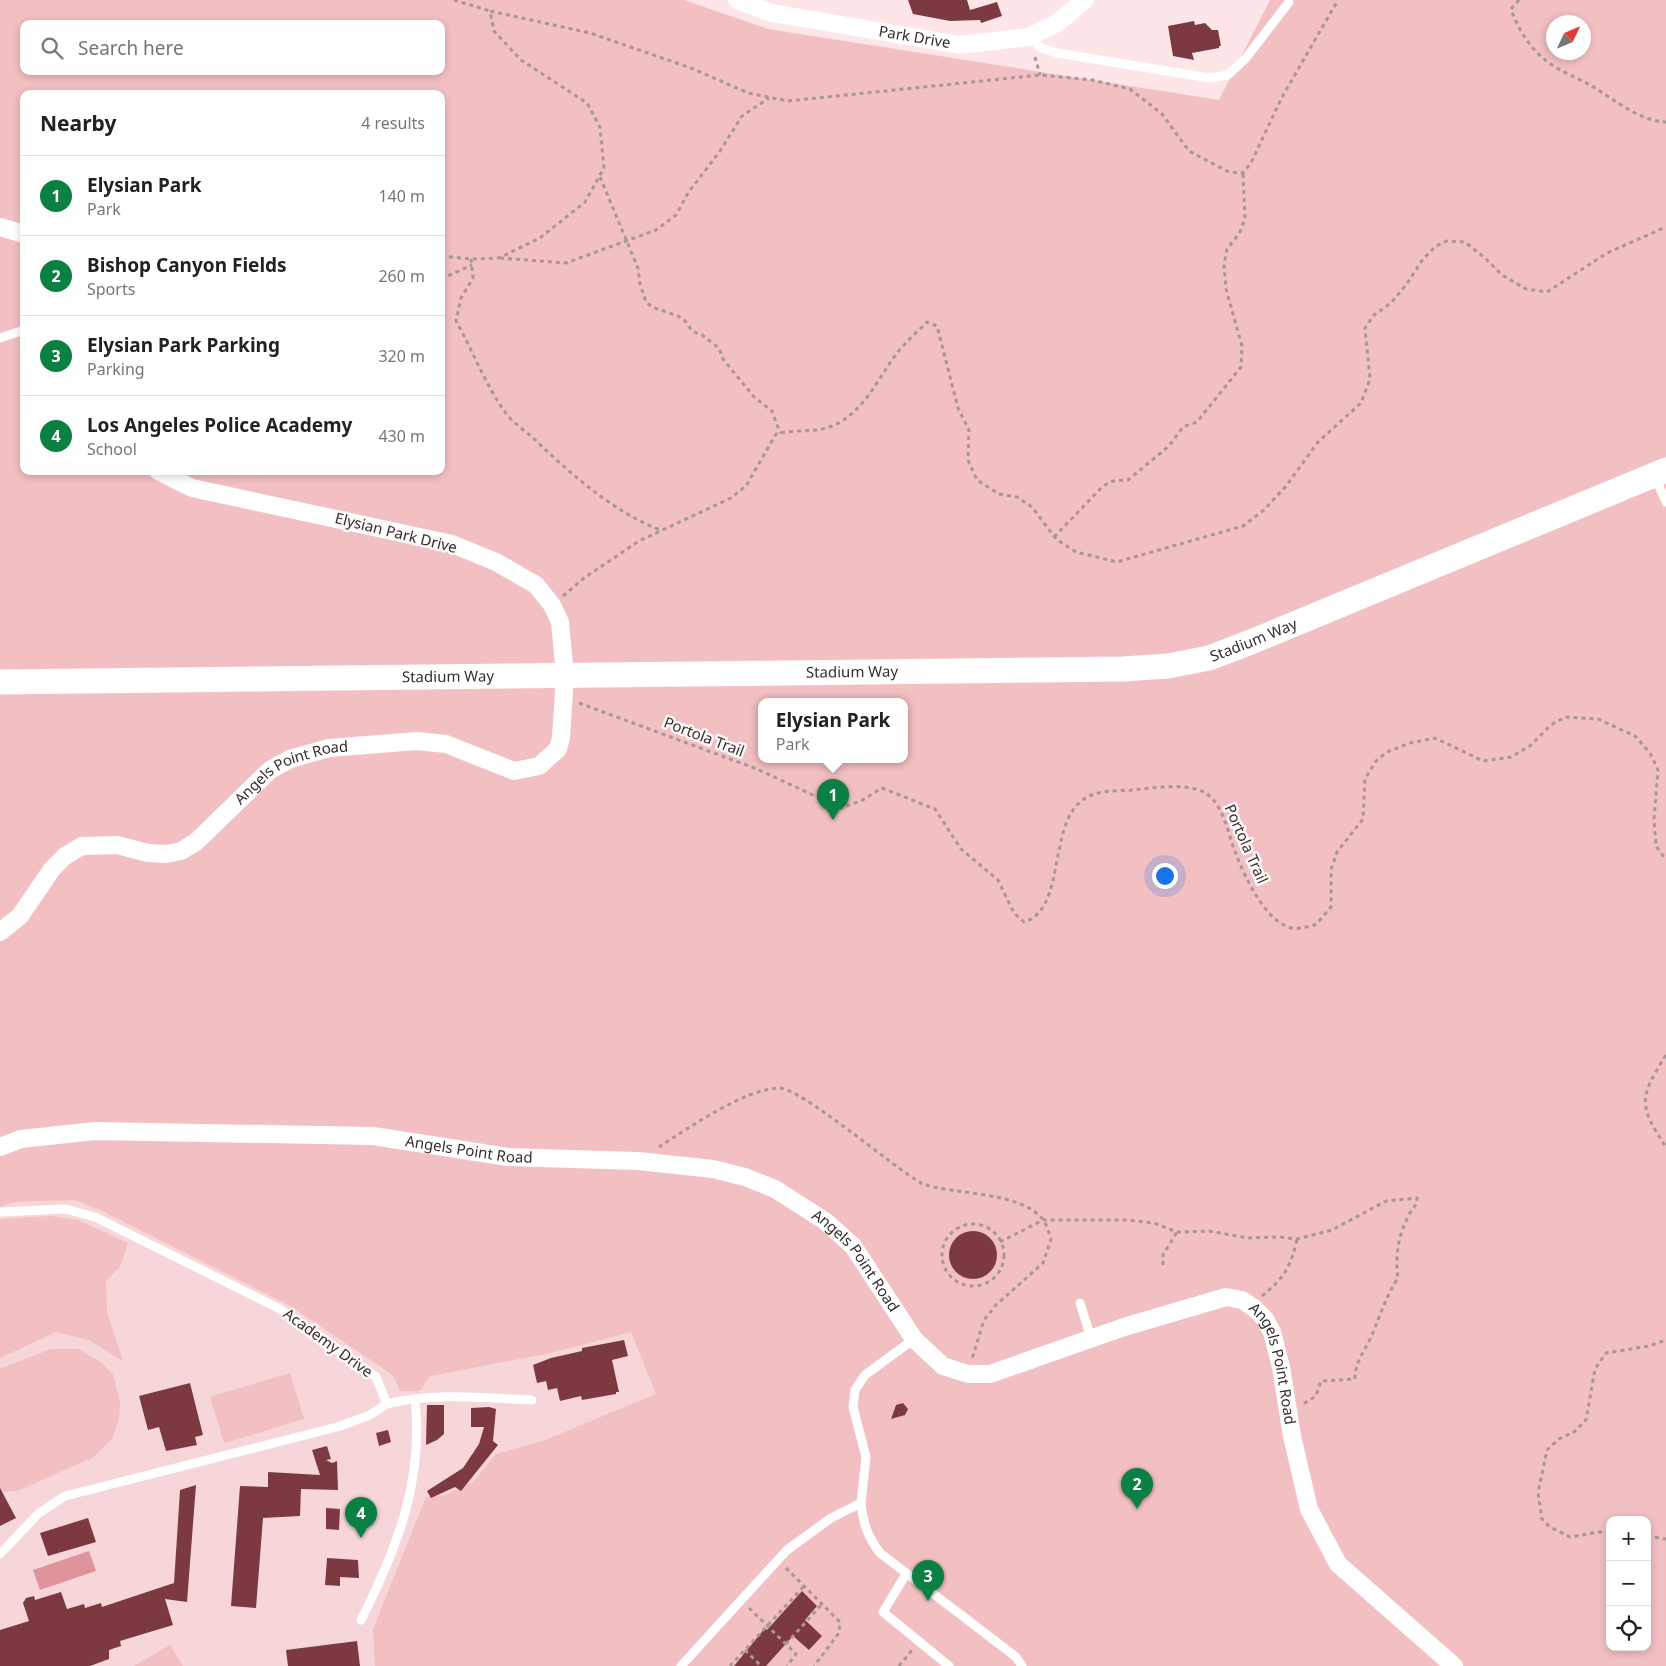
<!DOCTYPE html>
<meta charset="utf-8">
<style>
:root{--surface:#fff;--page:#f2f2f2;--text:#222;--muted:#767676;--line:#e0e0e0;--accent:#0b8043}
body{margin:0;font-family:"Noto Sans",sans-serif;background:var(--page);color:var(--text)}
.controls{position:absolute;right:15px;bottom:15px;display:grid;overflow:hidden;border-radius:10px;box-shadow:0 2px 8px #0003}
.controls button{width:45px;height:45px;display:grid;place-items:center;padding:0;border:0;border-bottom:1px solid var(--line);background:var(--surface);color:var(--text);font:25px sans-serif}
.compass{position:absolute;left:1546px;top:15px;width:45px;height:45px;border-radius:50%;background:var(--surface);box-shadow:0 2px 8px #0003;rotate:46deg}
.you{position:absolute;left:1164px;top:875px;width:18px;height:18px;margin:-12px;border:4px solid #fff;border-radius:50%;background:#1a73e8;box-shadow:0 0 0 8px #1a73e833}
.badge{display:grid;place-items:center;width:32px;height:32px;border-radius:50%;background:var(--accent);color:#fff;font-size:16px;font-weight:700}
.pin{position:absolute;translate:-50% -41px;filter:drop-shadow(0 1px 2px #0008)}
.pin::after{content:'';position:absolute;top:26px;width:18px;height:15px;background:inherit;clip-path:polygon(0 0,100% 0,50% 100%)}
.popup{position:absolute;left:758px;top:698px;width:150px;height:65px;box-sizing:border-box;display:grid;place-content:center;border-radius:10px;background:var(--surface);filter:drop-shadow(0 1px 4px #0005);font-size:16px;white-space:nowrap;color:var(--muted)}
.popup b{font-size:19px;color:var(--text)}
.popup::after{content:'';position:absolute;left:50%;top:100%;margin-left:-10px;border:10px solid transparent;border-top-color:var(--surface)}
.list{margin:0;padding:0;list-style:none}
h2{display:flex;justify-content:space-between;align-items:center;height:65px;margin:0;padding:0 20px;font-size:21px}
h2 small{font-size:16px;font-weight:400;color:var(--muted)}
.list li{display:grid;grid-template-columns:32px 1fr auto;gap:15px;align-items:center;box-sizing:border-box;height:80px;padding:0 20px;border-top:1px solid var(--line)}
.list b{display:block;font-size:19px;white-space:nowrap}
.list p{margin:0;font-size:16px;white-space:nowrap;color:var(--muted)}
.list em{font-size:16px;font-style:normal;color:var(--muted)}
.icon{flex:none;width:28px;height:28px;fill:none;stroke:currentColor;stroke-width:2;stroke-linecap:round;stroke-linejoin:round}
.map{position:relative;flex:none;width:1666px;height:1666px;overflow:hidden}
.search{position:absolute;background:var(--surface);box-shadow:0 2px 8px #0003;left:20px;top:20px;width:425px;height:55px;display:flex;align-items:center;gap:12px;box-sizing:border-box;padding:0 18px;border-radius:10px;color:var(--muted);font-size:19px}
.panel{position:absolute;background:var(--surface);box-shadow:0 2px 8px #0003;left:20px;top:90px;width:425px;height:385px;border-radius:10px}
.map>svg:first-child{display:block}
.built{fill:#f6d6d9}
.green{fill:#f2bfc2;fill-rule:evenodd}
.water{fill:#e0939a}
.building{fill:#7d3942}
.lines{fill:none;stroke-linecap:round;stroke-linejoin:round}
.path{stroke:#a89698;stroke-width:3;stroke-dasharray:4 4;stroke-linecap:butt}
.service{stroke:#fff;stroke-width:9}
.minor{stroke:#fff;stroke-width:18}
.secondary{stroke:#fff;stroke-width:25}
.labels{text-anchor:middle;stroke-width:5;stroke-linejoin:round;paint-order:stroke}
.street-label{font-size:15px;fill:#362d2e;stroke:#fdf8f8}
</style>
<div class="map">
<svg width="1666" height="1666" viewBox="0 0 1666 1666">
<rect width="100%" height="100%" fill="#fee5e7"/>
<!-- built -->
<polygon class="built" points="36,1194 791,1225 605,1666 0,1666 0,1207"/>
<!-- green -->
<g class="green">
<path d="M0,0H684L768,29L1219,100L1270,0H1666V1666H375L373,1629L426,1497L445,1495L473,1482L496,1454L543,1441L656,1394L631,1332L551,1353L430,1376L420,1391H400L393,1375L287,1304L104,1212L76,1200L14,1202L0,1207ZM1554,22H1584V52H1554ZM24,24H441V71H24ZM24,94H441V471H24ZM762,701H904V759H762ZM1610,1520H1647V1647H1610Z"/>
<polygon points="50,1216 78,1220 128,1243 120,1267 106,1281 107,1312 123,1361 89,1340 56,1332 0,1358 0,1219"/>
<polygon points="51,1349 79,1349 99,1361 113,1374 120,1401 119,1418 112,1439 94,1457 17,1491 0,1492 0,1369"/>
<polygon points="290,1373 304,1419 224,1443 210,1397"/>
<polygon points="170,1645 183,1666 134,1666"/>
</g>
<!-- water -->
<polygon class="water" points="89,1551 96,1571 40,1590 33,1570"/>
<!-- building -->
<g class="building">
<polygon points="908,0 967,0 970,10 997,2 1002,16 981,23 980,20 950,21 913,14"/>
<polygon points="1194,21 1195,25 1205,23 1212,30 1218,30 1221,46 1219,46 1219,48 1192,53 1194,60 1173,56 1168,26"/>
<circle cx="973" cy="1255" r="24"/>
<polygon points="624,1340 628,1356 612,1360 619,1392 616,1392 616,1394 582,1400 581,1396 560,1401 557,1388 548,1390 546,1381 537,1383 533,1365 551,1358 582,1351 582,1348"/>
<polygon points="190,1383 203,1435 195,1437 197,1445 166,1451 159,1427 148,1430 139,1396"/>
<polygon points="903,1403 908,1409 905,1415 891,1419 896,1405"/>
<polygon points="427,1405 444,1405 444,1434 437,1440 426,1445"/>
<polygon points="489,1407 496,1409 493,1441 498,1445 461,1491 455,1487 431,1498 427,1491 463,1468 479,1444 484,1427 471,1427 471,1408"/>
<polygon points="388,1430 391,1442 379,1446 376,1433"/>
<polygon points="327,1446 331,1459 326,1460 332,1463 337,1461 338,1490 301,1489 300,1516 263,1518 256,1608 231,1606 240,1486 268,1487 268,1472 320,1475 312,1450"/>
<polygon points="196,1485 187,1602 165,1599 173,1625 120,1641 121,1646 109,1650 109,1659 90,1666 0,1666 0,1630 29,1621 23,1603 26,1598 34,1596 35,1600 61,1592 67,1609 84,1604 85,1608 101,1603 102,1607 174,1583 180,1490"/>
<polygon points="0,1488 16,1518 0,1526"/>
<polygon points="326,1508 340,1509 339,1530 326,1529"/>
<polygon points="88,1518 96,1542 48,1556 40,1533"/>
<polygon points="327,1558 358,1560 359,1578 340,1577 340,1586 325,1585"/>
<polygon points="802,1591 817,1606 805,1620 822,1636 809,1650 793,1636 766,1666 734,1666 765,1628 767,1630"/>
<polygon points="357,1641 360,1666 288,1666 286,1650"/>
</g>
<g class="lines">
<!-- path -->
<g class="path">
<polyline points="454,0 490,11"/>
<path d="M1519,0L1511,9C1517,27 1528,45 1543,58C1556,70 1574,76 1590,85C1613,98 1638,121 1666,122"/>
<polyline points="1035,57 1040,75"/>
<polyline points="600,177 638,268 640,284 646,302 652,307 678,316 685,321 692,331 702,335 719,348 723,359 754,397 772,411 780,433"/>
<polyline points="441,256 471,259 499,258 540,238 585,202 604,168 600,127 587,103 521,60 494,31 490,11 590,33 691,68 748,93 788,101 1040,75 1092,80 1130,89 1162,114 1189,151 1229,172 1243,173 1251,163 1282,97 1338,0"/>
<polyline points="500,258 566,263 656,230 676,215 688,193 720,151 742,116 769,98"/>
<path d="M471,259L473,278L461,298L456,321C473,351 485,384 505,412C512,422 524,430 533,438C571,474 612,511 660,530"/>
<polyline points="441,279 472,265"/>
<polyline points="1054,537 1103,486 1113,481 1128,480 1169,446 1183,427 1197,422 1241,367 1242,346 1226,289 1224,265 1227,249 1239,234 1245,219 1243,173"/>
<path d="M563,596L584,578L639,541L731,498L746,486L776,434C793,429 814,433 829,427C863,416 878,377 898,352C907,341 917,332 927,322L937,326L958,408L969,430L968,460L977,480L999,494L1017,497L1032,507L1056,539L1076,552L1117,562L1243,526L1264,510L1286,486L1318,442L1361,403L1370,379L1365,328L1374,315L1391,303L1406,285L1423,259L1436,246L1447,241L1465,242L1485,258L1502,275L1526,289L1547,292L1607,253L1666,227"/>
<path d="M579,703L757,769L841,808L861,801L882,788L935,809L961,849L998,880L1014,913L1024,922C1067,909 1047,823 1084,799C1097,790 1117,791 1132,790C1152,788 1177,784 1196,789C1223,795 1227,833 1236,854C1245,878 1271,934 1301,928C1306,927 1312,927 1316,924C1321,919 1326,913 1331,907V870L1337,852L1363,819L1365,779L1376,761L1387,752L1410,743L1435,738L1483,761L1511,757L1530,746L1551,725L1565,717L1598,719L1635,736L1650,753L1658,770L1654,819L1656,846L1666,860"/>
<path d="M1666,1055C1639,1098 1638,1105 1666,1147"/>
<path d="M659,1147C690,1127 743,1090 778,1088C799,1086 894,1168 921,1183C954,1196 1022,1190 1044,1221C1047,1226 1049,1233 1051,1239L1043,1263L996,1305L984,1320L972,1359"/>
<circle cx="973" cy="1255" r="31"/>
<path d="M1000,1242L1043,1220H1127L1154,1223L1177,1232L1209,1231L1248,1238L1280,1237L1297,1239L1332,1230L1386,1201L1417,1198C1417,1207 1410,1210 1407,1219C1398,1237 1395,1258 1398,1278C1386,1296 1380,1316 1372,1335C1365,1351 1355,1361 1355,1379L1321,1381L1316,1396L1303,1404"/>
<polyline points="1163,1265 1163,1255 1177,1232"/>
<path d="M1262,1296C1284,1278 1291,1267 1297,1239"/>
<polyline points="1610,1533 1599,1532 1570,1537 1550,1527 1542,1519 1538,1493 1547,1450 1559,1439 1574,1432 1586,1420 1595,1369 1606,1353 1649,1346 1666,1340"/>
<polyline points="1647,1536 1666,1539"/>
<polyline points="786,1568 840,1622 839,1633 814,1666"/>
<polyline points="749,1608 796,1654 787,1666"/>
<polyline points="786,1644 822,1604"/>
<polyline points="745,1650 761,1666"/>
<polyline points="730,1666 804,1586"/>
<polyline points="899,1666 913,1649"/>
</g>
<!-- service -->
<g class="service">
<polyline points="1029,37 1041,48 1057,53 1210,78 1228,75 1246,58 1289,2"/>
<polyline points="0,338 24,330"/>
<polyline points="1654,475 1666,502"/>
<polyline points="0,1212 66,1209 95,1217 280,1309 376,1377 387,1404 368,1416 337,1427 65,1496 39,1513 0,1554"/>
<polyline points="1080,1303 1091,1338"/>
<path d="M387,1404C434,1392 484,1398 532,1400"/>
<path d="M861,1503C863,1524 868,1537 880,1553L1016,1657L1022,1666"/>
<polyline points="906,1574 883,1612 949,1666"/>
<path d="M361,1620C397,1549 424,1480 415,1399"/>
<polyline points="681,1666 787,1550 831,1518 861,1503 866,1457 853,1407 855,1390 865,1375 914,1339"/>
</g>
<!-- minor -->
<g class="minor">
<path id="s1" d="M737,0L772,13L960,45L1029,37L1057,23L1085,0"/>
<polyline points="0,227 24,234"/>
<path id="s2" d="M0,932L20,916L52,869L65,856L82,846L117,845L148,853L166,854L181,851L196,842L270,770L290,759L329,748L417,741L446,744L514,771L539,766L558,749L561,738L565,675L560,622L552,605L536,585L496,562L452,544L192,488L158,471"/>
<path id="s3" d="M0,1147L21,1139L95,1131L373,1136L508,1157L638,1161L713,1169L745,1177L775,1189L825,1221L853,1246L914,1339L943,1366L968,1374H990L1124,1327L1226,1297L1242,1300L1254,1308L1265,1319L1272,1332L1281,1367L1292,1436L1309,1509L1338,1564L1454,1666"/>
</g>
<!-- secondary -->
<path class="secondary" id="s4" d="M0,682L1123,669L1168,666L1209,658L1251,642L1666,470"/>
</g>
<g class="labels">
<!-- street labels -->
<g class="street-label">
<text dy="5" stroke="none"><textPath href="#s1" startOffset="182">Park Drive</textPath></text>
<text transform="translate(396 533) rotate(14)" y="5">Elysian Park Drive</text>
<text dy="5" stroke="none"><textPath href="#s4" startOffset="1258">Stadium Way</textPath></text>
<text dy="5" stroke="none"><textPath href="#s4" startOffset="852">Stadium Way</textPath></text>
<text dy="5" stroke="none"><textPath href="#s4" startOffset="448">Stadium Way</textPath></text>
<text transform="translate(704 737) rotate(21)" y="5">Portola Trail</text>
<text dy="5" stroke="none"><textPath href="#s2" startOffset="360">Angels Point Road</textPath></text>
<text transform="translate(1246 844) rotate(66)" y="5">Portola Trail</text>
<text dy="5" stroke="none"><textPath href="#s3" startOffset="472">Angels Point Road</textPath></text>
<text dy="5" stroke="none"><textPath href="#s3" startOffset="892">Angels Point Road</textPath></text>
<text transform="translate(328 1343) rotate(36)" y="5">Academy Drive</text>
<text dy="5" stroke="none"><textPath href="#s3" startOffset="1418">Angels Point Road</textPath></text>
</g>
</g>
</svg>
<div class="controls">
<button>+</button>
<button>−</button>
<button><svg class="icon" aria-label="locate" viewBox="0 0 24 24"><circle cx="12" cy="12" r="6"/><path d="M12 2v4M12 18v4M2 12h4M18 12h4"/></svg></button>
</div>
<svg class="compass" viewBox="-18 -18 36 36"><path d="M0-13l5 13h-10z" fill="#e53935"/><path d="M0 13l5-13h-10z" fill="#767676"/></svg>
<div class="you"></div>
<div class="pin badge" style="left:833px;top:820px">1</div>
<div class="popup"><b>Elysian Park</b>Park</div>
<div class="pin badge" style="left:1137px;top:1509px">2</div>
<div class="pin badge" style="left:928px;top:1601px">3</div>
<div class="pin badge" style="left:361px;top:1538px">4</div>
<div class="search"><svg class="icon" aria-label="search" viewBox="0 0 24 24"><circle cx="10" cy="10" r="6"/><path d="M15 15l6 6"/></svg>Search here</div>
<section class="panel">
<h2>Nearby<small>4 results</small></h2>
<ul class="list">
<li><span class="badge">1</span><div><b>Elysian Park</b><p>Park</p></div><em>140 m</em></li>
<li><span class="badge">2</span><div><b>Bishop Canyon Fields</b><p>Sports</p></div><em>260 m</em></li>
<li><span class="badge">3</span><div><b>Elysian Park Parking</b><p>Parking</p></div><em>320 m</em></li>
<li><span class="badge">4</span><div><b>Los Angeles Police Academy</b><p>School</p></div><em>430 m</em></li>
</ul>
</section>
</div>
